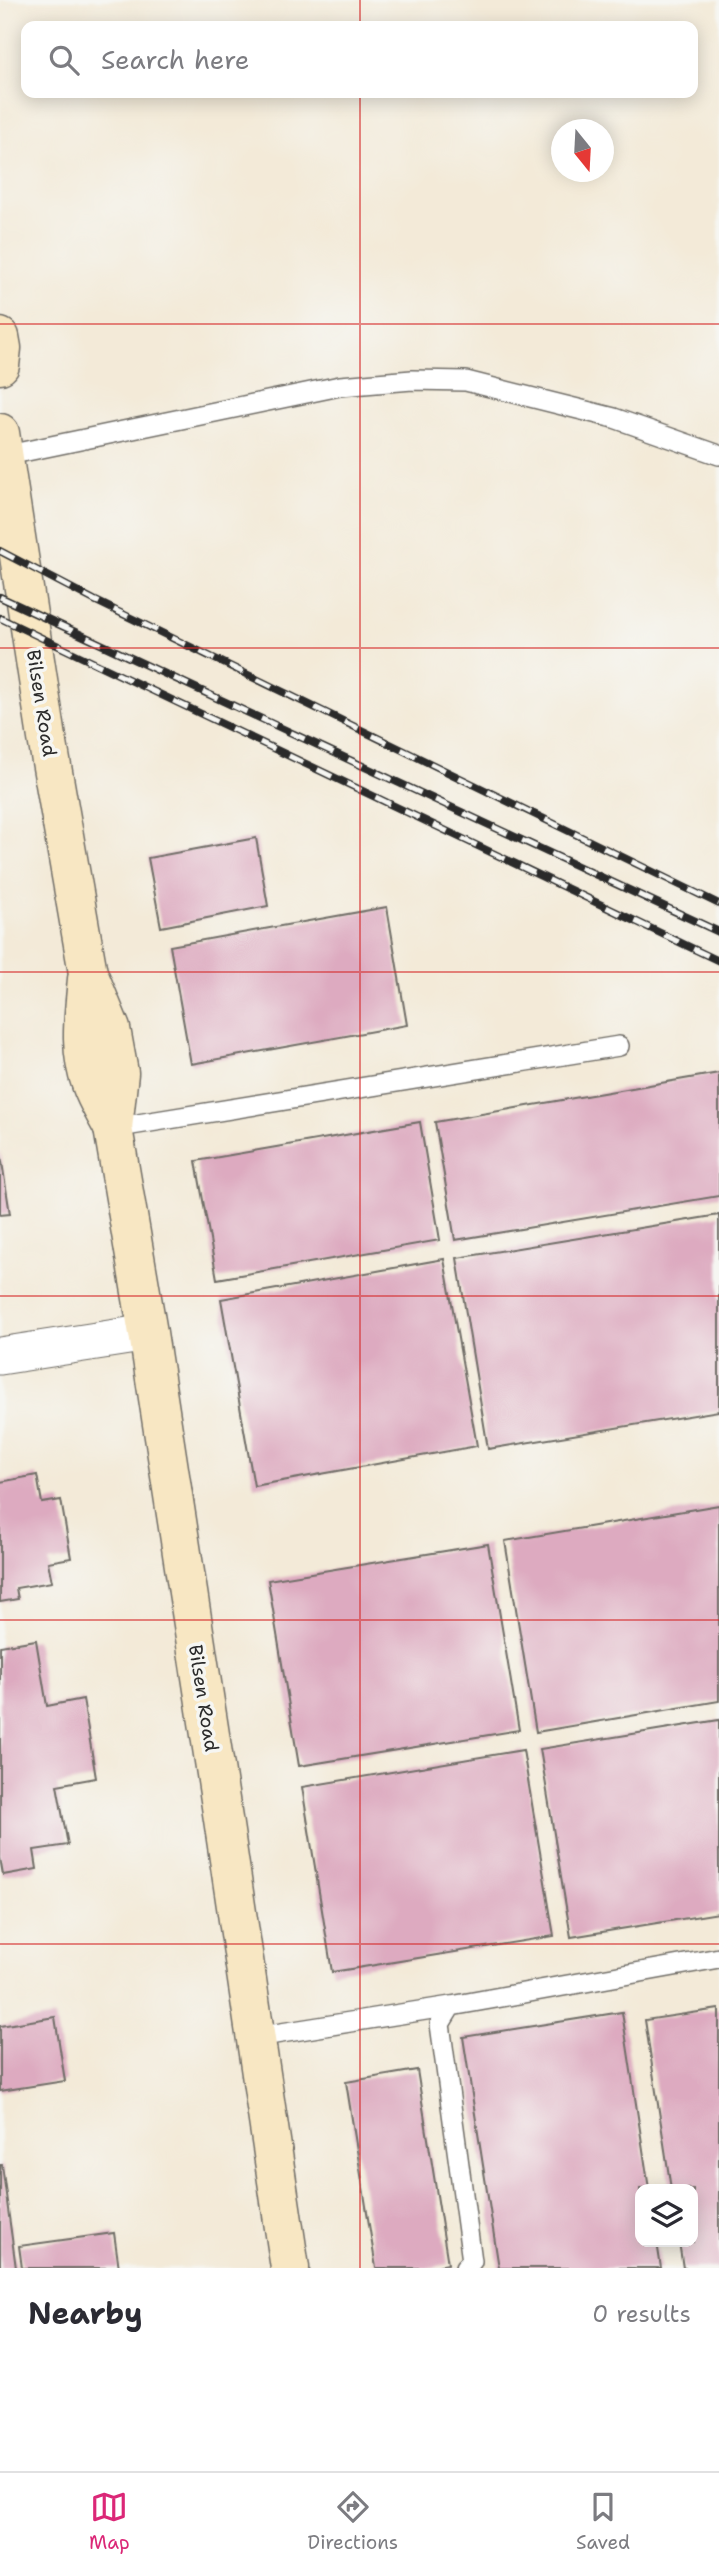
<!DOCTYPE html>
<style>
:root{--surface:#fff;--page:#f7f7f7;--text:#2b2b33;--muted:#7c7c81;--line:#e1e1e2;--accent:#db2777}
body{margin:0;font-family:"Shantell Sans",sans-serif;background:var(--page);color:var(--text)}
.controls{position:absolute;right:21px;bottom:21px;display:grid;overflow:hidden;border-radius:14px;box-shadow:0 4px 18px #0003}
.controls button{width:63px;height:63px;display:grid;place-items:center;padding:0;border:0;border-bottom:2px solid var(--line);background:var(--surface);color:var(--text);font:35px sans-serif}
.compass{position:absolute;left:551px;top:119px;width:63px;height:63px;border-radius:50%;background:var(--surface);box-shadow:0 4px 18px #0003;rotate:162deg}
.list{margin:0;padding:0;list-style:none}
h2{display:flex;justify-content:space-between;align-items:center;height:91px;margin:0;padding:0 28px;font-size:30px}
h2 small{font-size:23px;font-weight:400;color:var(--muted)}
.icon{flex:none;width:38px;height:38px;fill:none;stroke:currentColor;stroke-width:2;stroke-linecap:round;stroke-linejoin:round}
.map{position:relative;flex:none;width:719px;height:2268px;overflow:hidden}
.search{position:absolute;background:var(--surface);box-shadow:0 4px 18px #0003;left:21px;right:21px;top:21px;height:77px;display:flex;align-items:center;gap:18px;box-sizing:border-box;padding:0 24px;border-radius:14px;color:var(--muted);font-size:26px}
.sheet{height:203px;background:var(--surface)}
nav{display:flex;justify-content:space-around;align-items:center;box-sizing:border-box;height:98px;border-top:2px solid var(--line);background:var(--surface);font-size:19px;color:var(--muted)}
nav a{display:grid;justify-items:center;gap:4px}
nav .on{color:var(--accent)}
.map>svg:first-child{display:block}
.building{fill:#ddaac0}
.lines{fill:none;stroke-linecap:round;stroke-linejoin:round}
.lane-casing{stroke:#716e68;stroke-width:22}
.street-casing{stroke:#716e68;stroke-width:39}
.secondary-casing{stroke:#716e68;stroke-width:41}
.lane{stroke:#fff;stroke-width:19}
.street{stroke:#fff;stroke-width:37}
.secondary{stroke:#f8e7c3;stroke-width:38}
.rail-casing{stroke:#2b2b2b;stroke-width:8}
.rail{stroke:#f6f6f2;stroke-width:5;stroke-dasharray:16;stroke-linecap:butt}
.grid{fill:none;stroke:#d62828;stroke-width:2;stroke-opacity:0.55}
.labels{text-anchor:middle;stroke-width:7;stroke-linejoin:round;paint-order:stroke}
.street-label{font-size:19px;fill:#2b2b2b;stroke:#f6f6f2}
</style>
<div class="map">
<svg width="719" height="2268" viewBox="0 0 719 2268">
<rect width="100%" height="100%" fill="#f6f6f2"/>
<filter id="ink" filterUnits="userSpaceOnUse"><feTurbulence type="fractalNoise" baseFrequency=".0143" numOctaves="2"/><feDisplacementMap in="SourceGraphic" scale="14" xChannelSelector="R" yChannelSelector="G"/><feConvolveMatrix kernelMatrix="1 2 1 2 8 2 1 2 1" color-interpolation-filters="sRGB"/></filter>
<filter id="wash" filterUnits="userSpaceOnUse"><feTurbulence type="fractalNoise" baseFrequency=".00686" numOctaves="4" result="noise"/><feDisplacementMap in="SourceGraphic" scale="28" xChannelSelector="R" yChannelSelector="G"/><feGaussianBlur stdDeviation="1.57" result="paint"/><feColorMatrix in="noise" values="0 0 0 0 0 0 0 0 0 0 0 0 0 0 0 0 0 1.4 0 .05"/><feComposite in="paint" operator="in"/></filter>
<g filter="url(#wash)">
<rect width="100%" height="100%" fill="#f3ead8"/>
<g id="blocks">
<!-- building -->
<g class="building">
<polygon points="256,838 268,906 161,927 148,858"/>
<polygon points="387,907 407,1025 191,1064 170,946"/>
<polygon points="719,1073 719,1196 455,1240 435,1122"/>
<polygon points="420,1122 440,1240 217,1279 196,1161"/>
<polygon points="0,1149 10,1214 0,1215"/>
<polygon points="719,1215 719,1411 488,1449 457,1258"/>
<polygon points="444,1259 477,1446 254,1486 221,1299"/>
<polygon points="37,1475 42,1503 61,1500 71,1558 48,1562 52,1582 16,1588 18,1599 0,1602 0,1482"/>
<polygon points="719,1505 719,1701 536,1732 505,1541"/>
<polygon points="488,1544 519,1730 299,1766 268,1580"/>
<polygon points="36,1640 47,1706 83,1699 96,1778 57,1785 68,1845 34,1850 37,1869 3,1875 0,1858 0,1646"/>
<polygon points="719,1720 719,1913 571,1937 540,1749"/>
<polygon points="523,1750 554,1936 332,1972 302,1787"/>
<polygon points="719,2009 719,2268 683,2268 679,2242 693,2242 693,2189 671,2189 645,2020"/>
<polygon points="622,2012 649,2189 640,2189 640,2242 657,2242 661,2268 499,2268 463,2037"/>
<polygon points="55,2017 65,2081 0,2091 0,2026"/>
<polygon points="417,2070 448,2264 427,2268 376,2268 346,2082"/>
<polygon points="0,2165 2,2165 16,2268 0,2268"/>
<polygon points="114,2233 119,2268 22,2268 19,2246"/>
</g>
</g>
</g>
<g filter="url(#ink)">
<use href="#blocks" fill-opacity="0" stroke="#716e68" stroke-width="2"/>
<g class="lines">
<defs>
<g id="lane">
<polyline points="3,456 340,386 412,380 466,381 614,418 719,455"/>
<polyline points="113,1128 619,1046"/>
<polyline points="256,2037 451,2006"/>
<polyline points="465,2268 472,2261 440,2024 451,2006 719,1958"/>
</g>
<polyline id="street" points="0,1356 148,1333"/>
<g id="secondary">
<polyline points="0,337 2,348 0,365"/>
<polyline points="0,433 47,738 88,973 111,1029 119,1073 113,1128 148,1333 223,1819 290,2268"/>
<path d="M87,979C84,1013 78,1050 91,1084C96,1099 106,1114 113,1128"/>
</g>
</defs>
<!-- lane casing -->
<use href="#lane" class="lane-casing"/>
<!-- street casing -->
<use href="#street" class="street-casing"/>
<!-- secondary casing -->
<use href="#secondary" class="secondary-casing"/>
<!-- lane -->
<use href="#lane" class="lane"/>
<!-- street -->
<use href="#street" class="street"/>
<!-- secondary -->
<use href="#secondary" class="secondary"/>
<defs>
<g id="rail">
<polyline points="0,551 94,600 719,904"/>
<polyline points="0,597 719,932"/>
<polyline points="0,618 719,961"/>
</g>
</defs>
<!-- rail casing -->
<use href="#rail" class="rail-casing"/>
<!-- rail -->
<use href="#rail" class="rail"/>
</g>
</g>
<!-- grid -->
<path class="grid" d="M360,0V26M360,93V2268M0,324H719M0,648H719M0,972H719M0,1296H719M0,1620H719M0,1944H719"/>
<g class="labels">
<!-- street labels -->
<g class="street-label">
<text transform="translate(42 703) rotate(81)" y="7">Bilsen Road</text>
<text transform="translate(204 1698) rotate(81)" y="7">Bilsen Road</text>
</g>
</g>
</svg>
<div class="controls">
<button><svg class="icon" aria-label="layers" viewBox="0 0 24 24"><path d="M12 4l9 5-9 5-9-5zM3 14l9 5 9-5"/></svg></button>
</div>
<svg class="compass" viewBox="-18 -18 36 36"><path d="M0-13l5 13h-10z" fill="#e53935"/><path d="M0 13l5-13h-10z" fill="#7c7c81"/></svg>
<div class="search"><svg class="icon" aria-label="search" viewBox="0 0 24 24"><circle cx="10" cy="10" r="6"/><path d="M15 15l6 6"/></svg>Search here</div>
</div>
<section class="sheet">
<h2>Nearby<small>0 results</small></h2>
<ul class="list">
</ul>
</section>
<nav>
<a class="on"><svg class="icon" aria-label="map" viewBox="0 0 24 24"><path d="M3 6l6-2 6 2 6-2v14l-6 2-6-2-6 2zM9 4v14M15 6v14"/></svg>Map</a>
<a><svg class="icon" aria-label="directions" viewBox="0 0 24 24"><path d="M12 3l9 9-9 9-9-9zM9 14v-3h6M13 9l2 2-2 2"/></svg>Directions</a>
<a><svg class="icon" aria-label="saved" viewBox="0 0 24 24"><path d="M7 4h10v16l-5-4-5 4z"/></svg>Saved</a>
</nav>
